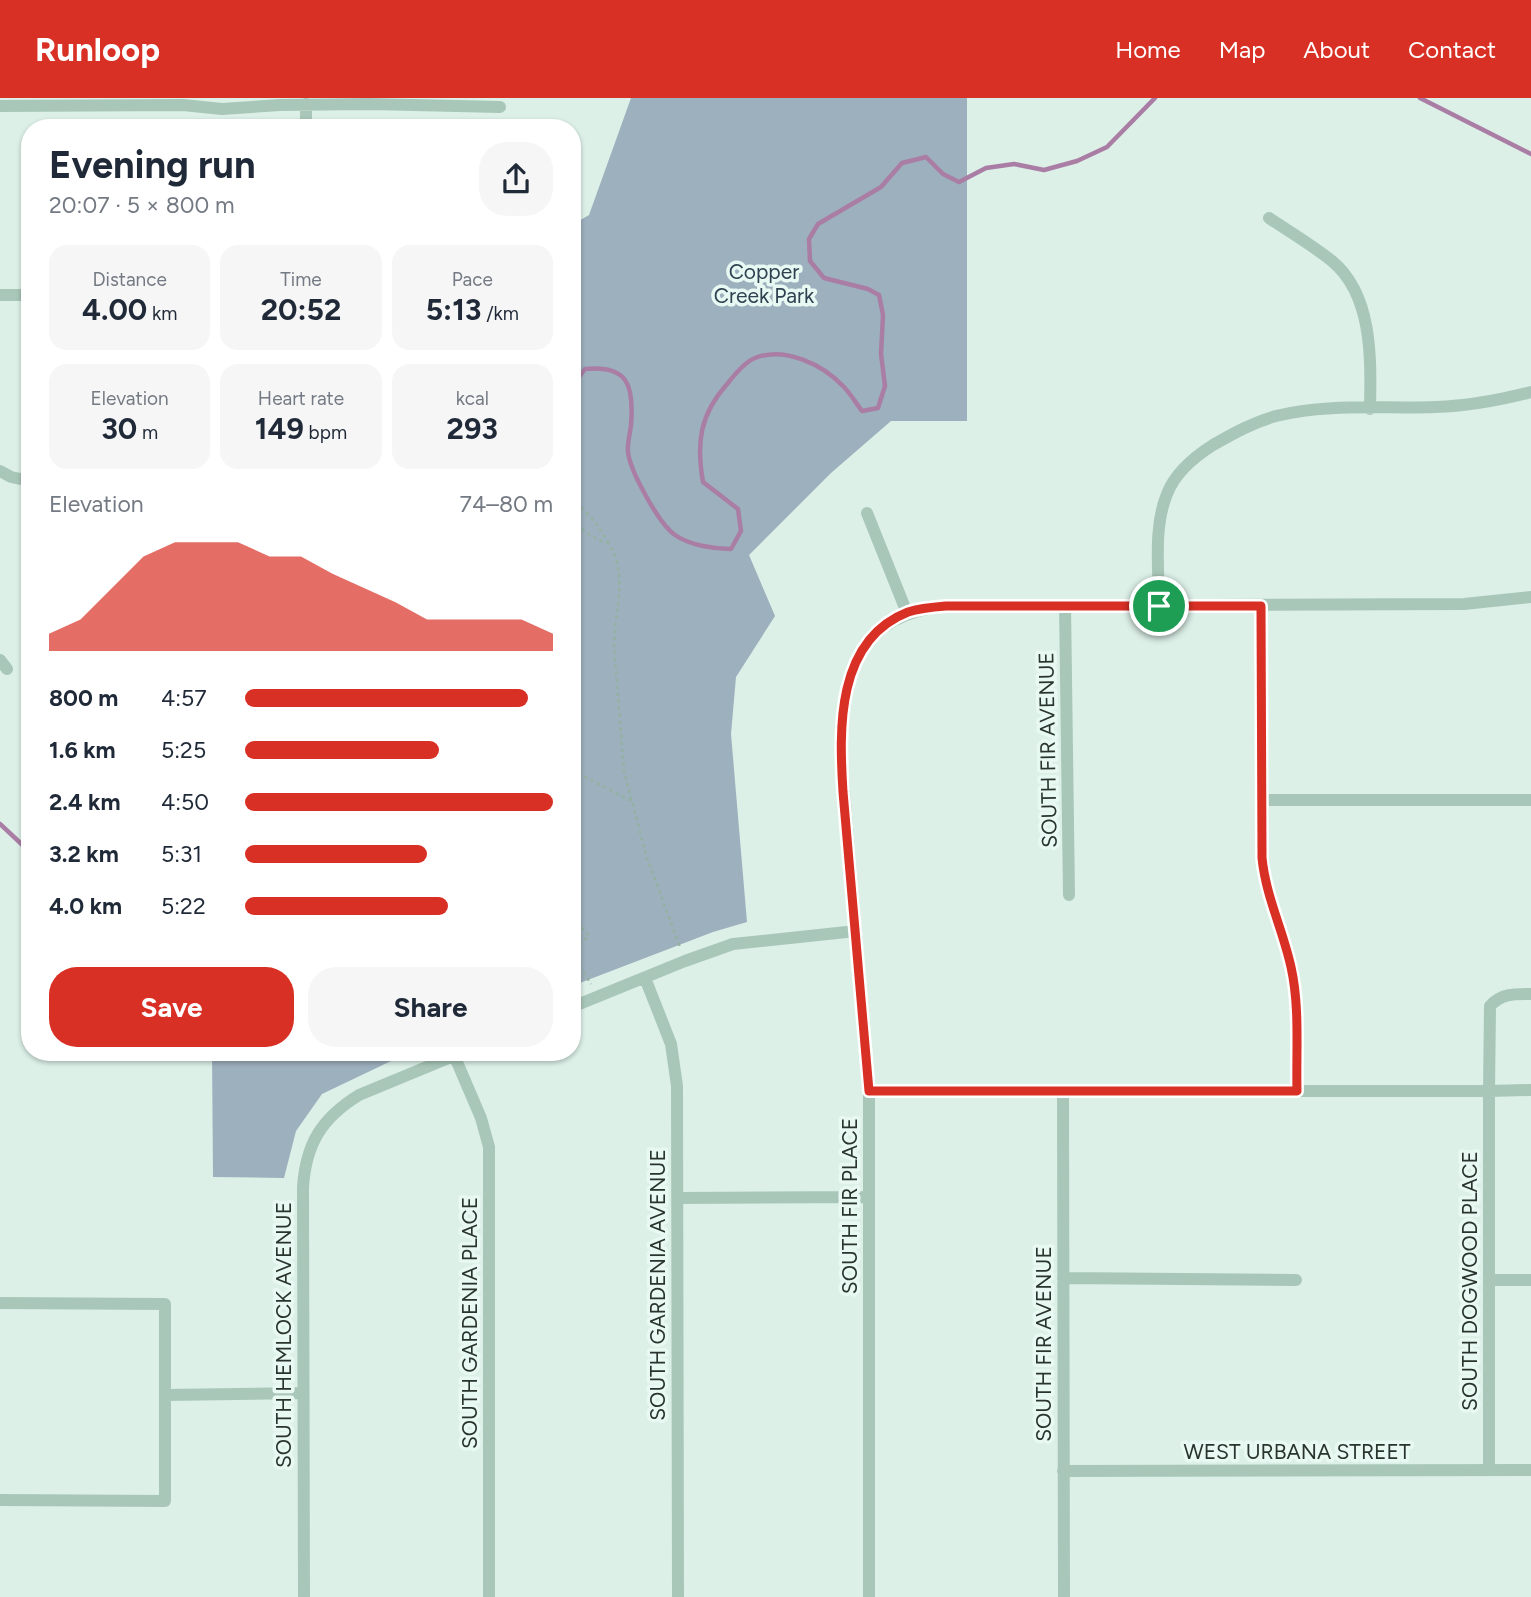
<!DOCTYPE html>
<meta charset="utf-8">
<style>
:root{--surface:#fff;--page:#f6f6f7;--text:#1f2937;--muted:#747a83;--accent:#d93025}
body{margin:0;font-family:Figtree,sans-serif;background:var(--page);color:var(--text);height:100vh;display:flex;flex-direction:column;font-size:26px;white-space:nowrap}
*{box-sizing:border-box;margin:0}
p{font-size:23px;color:var(--muted)}
.icon{flex:none;width:38px;height:38px;fill:none;stroke:currentColor;stroke-width:2;stroke-linecap:round;stroke-linejoin:round}
.map{position:relative;flex:1;overflow:hidden}
.panel{position:absolute;left:21px;top:21px;width:560px;height:942px;display:flex;flex-direction:column;background:var(--surface);border-radius:28px;box-shadow:0 2px 5px #0004}
.panel>*{flex:none}
.pin{position:absolute;display:grid;place-items:center;width:60px;height:60px;color:#fff;margin:-30px;border:4px solid #fff;border-radius:50%;box-shadow:0 2px 7px #0007}
.round{display:grid;place-items:center;flex:none;width:74px;height:74px;border-radius:28px;background:var(--page)}
.summary{display:flex;align-items:center;justify-content:space-between;height:119px;padding:0 28px}
h1{font-size:38px;font-weight:700;line-height:52px}
.figures{display:grid;grid-template-columns:repeat(3,1fr);gap:10px;height:119px;padding:7px 28px}
.figures div{display:grid;align-content:center;border-radius:18px;background:var(--page);text-align:center}
.figures b{font-size:30px;font-weight:700}
.figures small{font-size:19px;font-weight:400}
.figures p{font-size:19px}
.chart{height:196px;padding:14px 28px}
.chart p{display:flex;justify-content:space-between}
.chart svg{width:100%;height:126px;margin-top:7px;fill:var(--accent);opacity:.7}
.action{display:flex;gap:14px;margin-top:auto;padding:14px 28px}
.action a{flex:1;height:80px;border-radius:28px;background:var(--accent);color:#fff;font-size:28px;font-weight:700;line-height:80px;text-align:center}
.action a+a{background:var(--page);color:var(--text)}
ul{padding:0 28px;list-style:none;font-size:23px}
li{display:grid;grid-template-columns:112px 84px 1fr;align-items:center;height:52px}
li i{height:18px;border-radius:9px;background:var(--accent)}
header{display:flex;align-items:center;gap:42px;box-sizing:border-box;height:98px;padding:0 35px;background:var(--accent);color:#fff}
header strong{font-size:33px}
nav{display:flex;gap:38px;margin-inline-start:auto;font-size:24px}
.map>svg:first-child{display:block}
.green{fill:#9db0bd}
.lines{fill:none;stroke-linecap:round;stroke-linejoin:round}
.stream{stroke:#aa7da5;stroke-width:4.5}
.path{stroke:#93b2a3;stroke-width:2.5;stroke-dasharray:3.5 3.5;stroke-linecap:butt}
.minor{stroke:#a9c7b9;stroke-width:12}
.route-casing{stroke:#fff;stroke-width:14}
.route{stroke:#d93025;stroke-width:9}
.labels{text-anchor:middle;stroke-width:7;stroke-linejoin:round;paint-order:stroke}
.park-label{font-size:21px;fill:#2e4251;stroke:#e8f8f2}
.street-label{font-size:21px;fill:#28342d;stroke:#e8f8f2}
</style>
<header>
<strong>Runloop</strong>
<nav><a>Home</a><a>Map</a><a>About</a><a>Contact</a></nav>
</header>
<div class="map">
<svg width="1531" height="1499" viewBox="0 0 1531 1499">
<rect width="100%" height="100%" fill="#dcf0e8"/>
<path class="green" d="M631 0H967V323H891L831 375 749 457 775 518 736 579 731 636 747 824 713 834 572 888V127L589 117Z
M212 954H410L322 996 296 1033 284 1080 213 1079Z"/>
<g class="lines">
<path class="stream" d="M1420 0 1531 56
M572 288 585 271C629 267 634 288 631 327 630 336 627 346 628 354 630 373 659 426 675 437 689 447 714 451 731 451L741 433 738 411 703 384C696 344 700 316 728 285 735 276 745 264 755 260 785 248 823 267 843 288 850 295 856 305 862 313L878 310 885 288 881 256 883 217 879 197 868 191 824 180 810 163 809 141 818 126 881 89 902 65 926 59 943 76 959 84 986 70 1014 66 1044 72 1077 63 1107 49 1155 0
M0 726 30 754"/>
<path class="path" d="M572 399 598 428 609 446
M572 421C582 433 594 441 609 446 629 478 614 513 614 549L624 673 647 760 680 849
M572 672 631 703
M572 827 576 823 589 838 572 853
M572 856 591 886"/>
<path class="minor" d="M0 8 183 7 222 11 280 7 370 6 500 9
M306 30V6
M1269 120C1290 134 1312 147 1332 163 1373 197 1371 261 1370 311
M0 197H30
M0 373 11 379 30 383
M867 415 907 515
M1065 507 1069 797
M1159 508C1159 472 1153 430 1167 396 1175 375 1194 359 1213 347 1234 335 1254 324 1276 318 1326 305 1385 311 1436 309 1468 308 1500 302 1531 294
M1261 508 1263 760C1266 801 1286 835 1293 874 1299 913 1296 954 1297 993
M0 562 7 571
M1261 702H1531
M645 880 671 946 677 988 678 1499
M1531 896C1515 896 1502 895 1490 908L1489 993 1531 992
M572 909 685 863 733 846 856 833
M454 957 481 1020 489 1049V1499
M869 993H1489V1372
M1063 993 1064 1499
M678 1100 869 1099
M1063 1180 1296 1182
M1491 1182H1531
M0 1205 165 1206V1403L0 1402
M165 1297 303 1295
M1063 1373 1531 1372
M304 1499 303 1089C306 1045 322 1020 359 997L463 954
M869 1499V993L841 656C843 577 855 517 946 508L1464 506 1531 499"/>
</g>
<g class="lines">
<defs>
<path id="route" d="M946 508H1261L1262 760C1266 799 1283 832 1291 869 1300 909 1296 953 1297 993H869L843 694C839 631 836 542 908 514 920 510 933 509 946 508Z"/>
</defs>
<use href="#route" class="route-casing"/>
<use href="#route" class="route"/>
</g>
<g class="labels">
<g class="park-label">
<text x="764" y="181">Copper<tspan x="764" dy="24">Creek Park</tspan></text>
</g>
<g class="street-label">
<text transform="translate(1048 652) rotate(-91)" y="7">SOUTH FIR AVENUE</text>
<text transform="translate(850 1108) rotate(-90)" y="7">SOUTH FIR PLACE</text>
<text transform="translate(1470 1183) rotate(-90)" y="7">SOUTH DOGWOOD PLACE</text>
<text transform="translate(658 1187) rotate(-90)" y="7">SOUTH GARDENIA AVENUE</text>
<text transform="translate(470 1225) rotate(-90)" y="7">SOUTH GARDENIA PLACE</text>
<text transform="translate(284 1237) rotate(-90)" y="7">SOUTH HEMLOCK AVENUE</text>
<text transform="translate(1044 1246) rotate(-90)" y="7">SOUTH FIR AVENUE</text>
<text x="1297" y="1361">WEST URBANA STREET</text>
</g>
</g>
</svg>
<div class="pin" style="left:1159px;top:508px;background:#1e9e55"><svg class="icon" aria-label="arrive" viewBox="0 0 24 24"><path d="M6 21V4h12l-3 4 3 4H6"/></svg></div>
<section class="panel">
<div class="summary"><div><h1>Evening run</h1><p>20:07 · 5 × 800 m</p></div><a class="round"><svg class="icon" aria-label="share" viewBox="0 0 24 24"><path d="M12 15V3M7 8l5-5 5 5M5 13v7h14v-7"/></svg></a></div>
<div class="figures">
<div><p>Distance</p><b>4.00<small> km</small></b></div>
<div><p>Time</p><b>20:52</b></div>
<div><p>Pace</p><b>5:13<small> /km</small></b></div>
</div>
<div class="figures">
<div><p>Elevation</p><b>30<small> m</small></b></div>
<div><p>Heart rate</p><b>149<small> bpm</small></b></div>
<div><p>kcal</p><b>293</b></div>
</div>
<div class="chart"><p><span>Elevation</span>74–80 m</p>
<svg viewBox="0 0 160 44" preserveAspectRatio="none"><path d="M0 44V38L10 33L20 22L30 11L40 6L50 6L60 6L70 11L80 11L90 17L100 22L110 27L120 33L130 33L140 33L150 33L160 38V44z"/></svg>
</div>
<ul>
<li><b>800 m</b>4:57<i style="width:92%"></i></li>
<li><b>1.6 km</b>5:25<i style="width:63%"></i></li>
<li><b>2.4 km</b>4:50<i style="width:100%"></i></li>
<li><b>3.2 km</b>5:31<i style="width:59%"></i></li>
<li><b>4.0 km</b>5:22<i style="width:66%"></i></li>
</ul>
<div class="action"><a>Save</a><a>Share</a></div>
</section>
</div>
